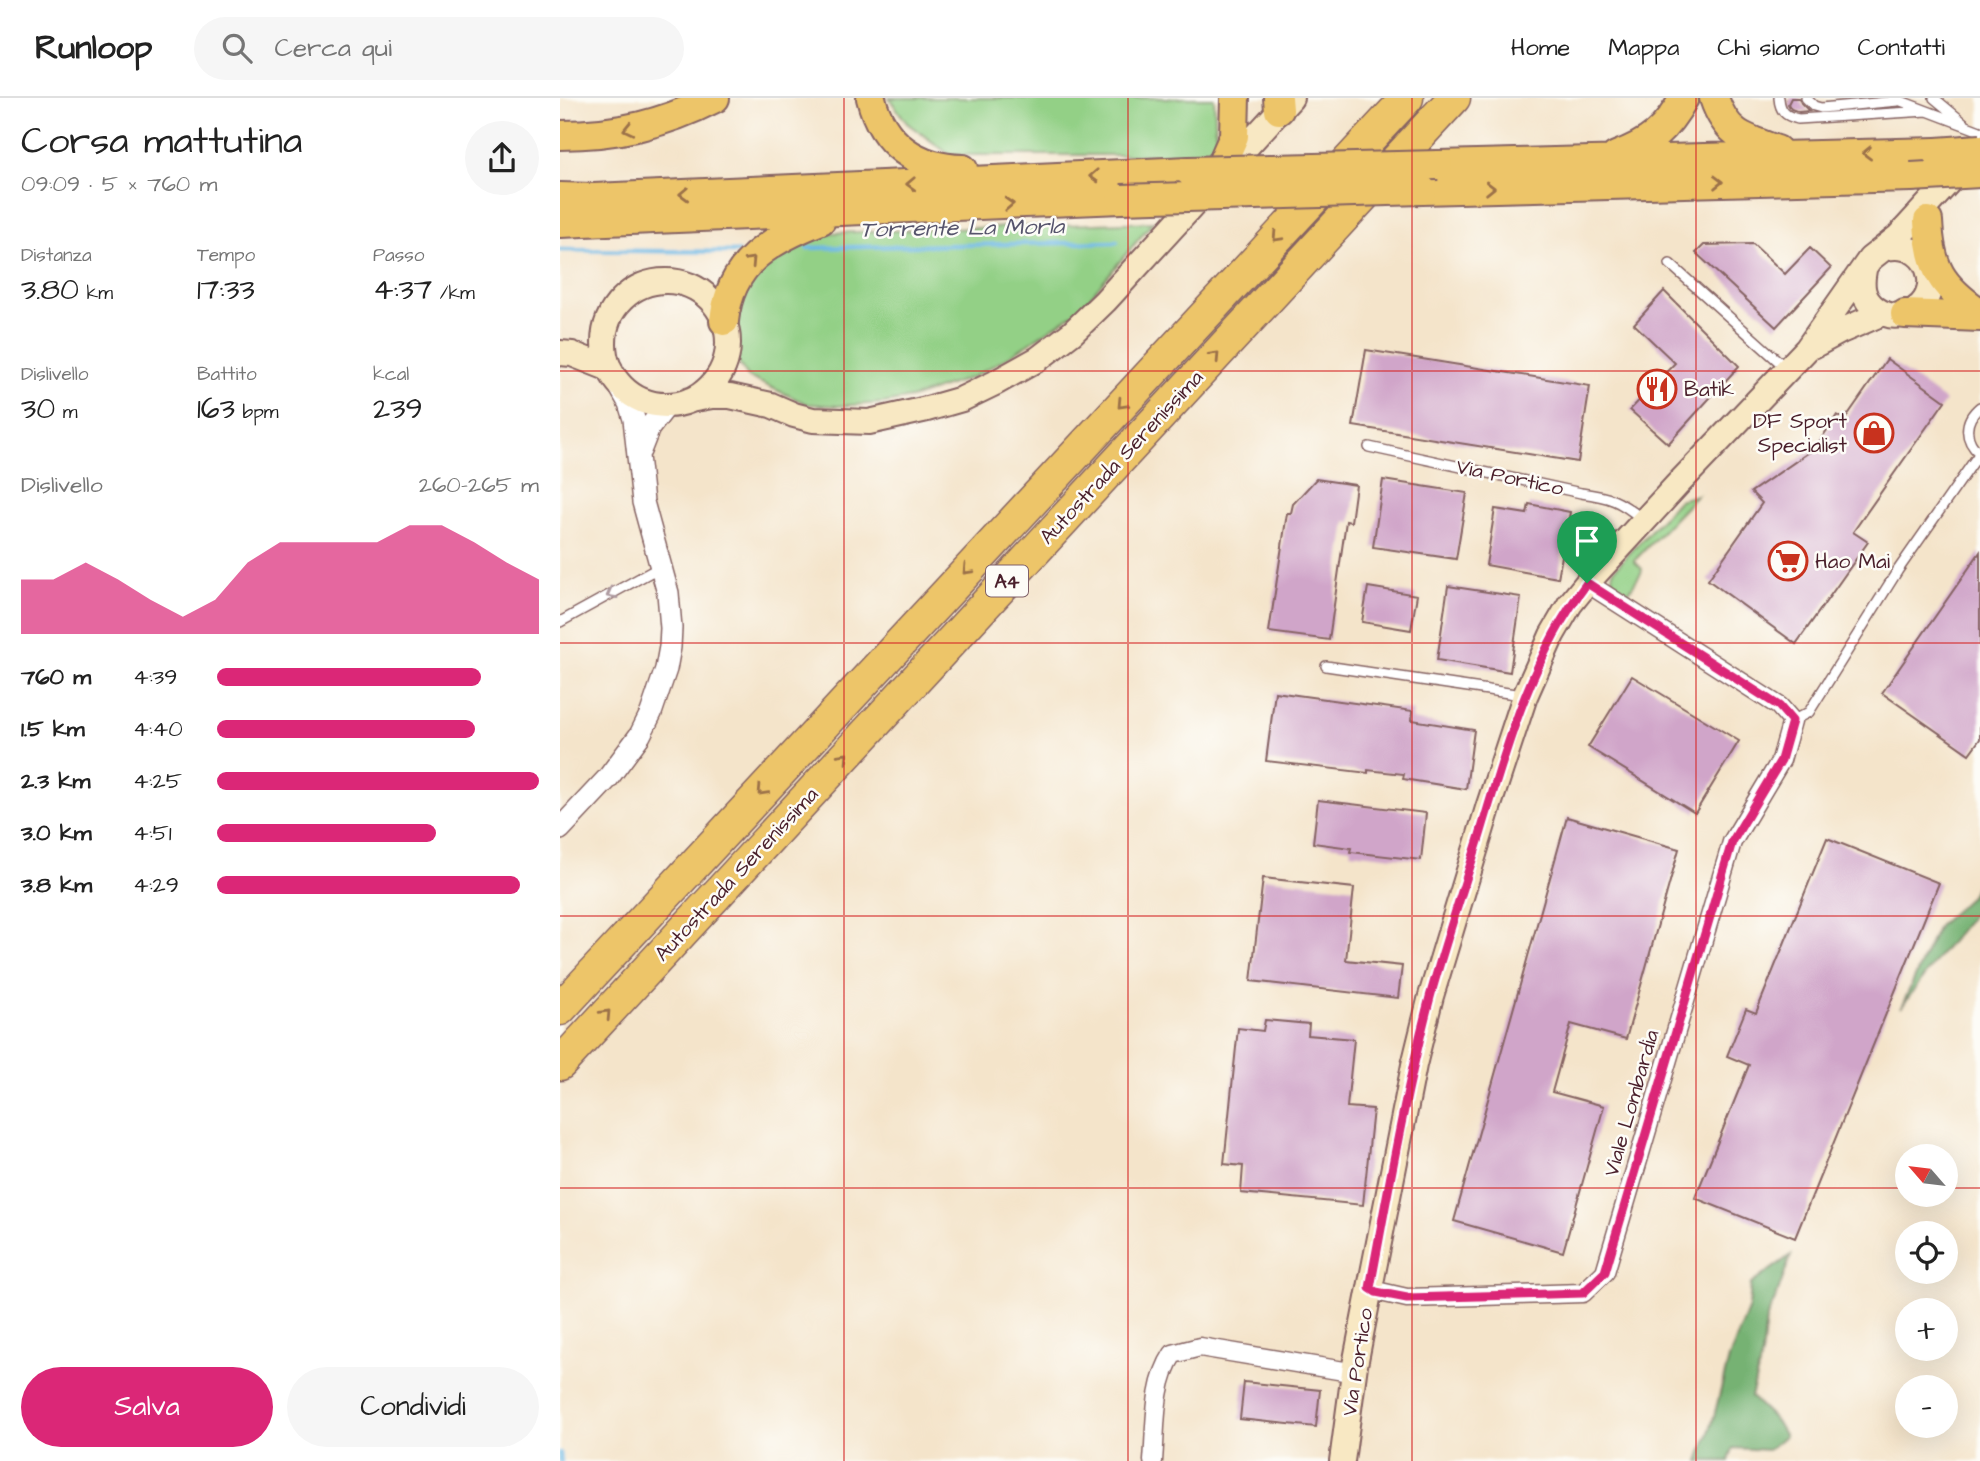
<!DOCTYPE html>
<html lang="it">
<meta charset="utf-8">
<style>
:root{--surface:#fff;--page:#f6f6f6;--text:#222;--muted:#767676;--line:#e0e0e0;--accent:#db2777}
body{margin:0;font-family:"Architects Daughter",sans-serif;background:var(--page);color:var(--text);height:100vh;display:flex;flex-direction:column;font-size:26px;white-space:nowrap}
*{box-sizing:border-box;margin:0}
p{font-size:23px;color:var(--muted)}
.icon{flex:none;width:38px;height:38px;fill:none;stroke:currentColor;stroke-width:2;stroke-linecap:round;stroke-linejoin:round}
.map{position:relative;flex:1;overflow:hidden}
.drawer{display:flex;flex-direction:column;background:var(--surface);width:560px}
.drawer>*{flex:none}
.needle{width:46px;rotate:298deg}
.buttons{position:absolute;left:1335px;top:1046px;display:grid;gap:14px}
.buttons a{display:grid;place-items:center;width:63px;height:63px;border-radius:50%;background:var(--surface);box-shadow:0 7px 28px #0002;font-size:35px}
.pin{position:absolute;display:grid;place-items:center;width:60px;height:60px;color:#fff;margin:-72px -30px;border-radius:50% 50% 50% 0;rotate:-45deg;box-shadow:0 0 7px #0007}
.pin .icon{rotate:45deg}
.round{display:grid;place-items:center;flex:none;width:74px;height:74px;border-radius:37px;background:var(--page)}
.summary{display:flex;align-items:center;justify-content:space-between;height:119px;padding:0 21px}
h1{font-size:38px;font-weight:600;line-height:52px}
.metrics{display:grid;grid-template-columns:repeat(3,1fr);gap:10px;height:119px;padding:7px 21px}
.metrics div{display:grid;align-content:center}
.metrics b{font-size:30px;font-weight:600}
.metrics small{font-size:19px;font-weight:400}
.metrics p{font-size:19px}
.chart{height:196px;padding:14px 21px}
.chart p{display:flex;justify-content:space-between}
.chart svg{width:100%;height:126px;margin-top:7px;fill:var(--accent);opacity:.7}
.primary-button{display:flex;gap:14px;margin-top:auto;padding:14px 21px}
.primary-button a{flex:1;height:80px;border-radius:42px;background:var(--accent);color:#fff;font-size:28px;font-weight:600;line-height:80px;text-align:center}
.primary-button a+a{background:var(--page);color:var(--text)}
ul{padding:0 21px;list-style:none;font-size:23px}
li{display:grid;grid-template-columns:112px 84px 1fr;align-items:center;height:52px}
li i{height:18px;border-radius:9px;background:var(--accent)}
header{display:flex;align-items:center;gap:42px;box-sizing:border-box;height:98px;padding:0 35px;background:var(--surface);border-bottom:2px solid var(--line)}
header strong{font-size:33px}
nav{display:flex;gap:38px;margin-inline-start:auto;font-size:24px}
.search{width:490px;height:63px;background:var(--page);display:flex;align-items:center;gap:18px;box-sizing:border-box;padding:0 24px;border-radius:38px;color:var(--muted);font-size:26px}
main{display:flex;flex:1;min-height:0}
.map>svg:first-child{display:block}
.green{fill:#93d086;stroke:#6e7858;stroke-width:2}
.forest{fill:#76b273;stroke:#60684f;stroke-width:2}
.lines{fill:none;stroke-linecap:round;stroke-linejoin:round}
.stream{stroke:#6bb7e4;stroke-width:4.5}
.building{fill:#d0a5c9}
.service-casing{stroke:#866463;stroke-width:12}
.minor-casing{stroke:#866463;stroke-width:21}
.tertiary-casing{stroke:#866463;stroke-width:24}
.secondary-casing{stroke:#866463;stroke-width:28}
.trunk-casing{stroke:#866463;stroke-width:32}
.motorway-casing{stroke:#866463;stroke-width:35}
.service{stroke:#fff;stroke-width:9}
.minor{stroke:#fff;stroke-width:18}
.tertiary{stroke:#fff;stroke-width:21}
.secondary{stroke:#f8e8c3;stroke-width:24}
.trunk{stroke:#edc569;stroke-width:28}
.motorway{stroke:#edc569;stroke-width:32}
.trunk-bridge-casing{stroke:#866463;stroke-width:32;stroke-linecap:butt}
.trunk-bridge{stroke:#edc569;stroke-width:28}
.oneway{stroke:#9c724a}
.oneway2{stroke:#ae9aa0}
.route-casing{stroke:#fff;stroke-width:14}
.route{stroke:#db2777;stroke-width:9}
.grid{fill:none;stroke:#d62828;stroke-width:2;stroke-opacity:0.55}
.labels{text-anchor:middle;stroke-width:5;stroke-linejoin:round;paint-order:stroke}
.shield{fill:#fdfcf7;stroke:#806168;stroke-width:2}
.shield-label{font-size:19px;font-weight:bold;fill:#4a1f2b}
.poi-label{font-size:21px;fill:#4a1f2b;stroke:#fdfcf7;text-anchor:start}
.street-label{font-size:21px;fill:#4a1f2b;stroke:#fdfcf7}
.water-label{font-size:23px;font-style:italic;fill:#56546c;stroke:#fdfcf7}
</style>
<header>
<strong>Runloop</strong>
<div class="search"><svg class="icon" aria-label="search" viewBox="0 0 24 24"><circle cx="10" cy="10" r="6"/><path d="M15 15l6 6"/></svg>Cerca qui</div>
<nav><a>Home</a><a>Mappa</a><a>Chi siamo</a><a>Contatti</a></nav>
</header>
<main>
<section class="drawer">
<div class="summary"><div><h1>Corsa mattutina</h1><p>09:09 · 5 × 760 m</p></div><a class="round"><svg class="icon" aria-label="share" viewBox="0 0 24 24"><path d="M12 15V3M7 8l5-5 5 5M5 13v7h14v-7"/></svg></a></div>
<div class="metrics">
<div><p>Distanza</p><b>3.80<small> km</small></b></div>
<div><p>Tempo</p><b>17:33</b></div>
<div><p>Passo</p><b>4:37<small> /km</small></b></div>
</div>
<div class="metrics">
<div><p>Dislivello</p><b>30<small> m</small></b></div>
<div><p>Battito</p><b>163<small> bpm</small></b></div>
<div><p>kcal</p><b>239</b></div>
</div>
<div class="chart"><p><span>Dislivello</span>260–265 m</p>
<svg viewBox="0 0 160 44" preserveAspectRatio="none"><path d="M0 44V25L10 25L20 19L30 25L40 32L50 38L60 32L70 19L80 12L90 12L100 12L110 12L120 6L130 6L140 12L150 19L160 25V44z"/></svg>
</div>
<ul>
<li><b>760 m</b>4:39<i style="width:82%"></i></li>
<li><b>1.5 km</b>4:40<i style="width:80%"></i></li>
<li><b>2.3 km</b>4:25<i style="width:100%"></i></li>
<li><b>3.0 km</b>4:51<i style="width:68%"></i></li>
<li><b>3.8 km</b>4:29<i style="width:94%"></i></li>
</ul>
<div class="primary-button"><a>Salva</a><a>Condividi</a></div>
</section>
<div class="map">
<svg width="1420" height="1363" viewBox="0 0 1420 1363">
<rect width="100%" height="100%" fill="#fdfcf7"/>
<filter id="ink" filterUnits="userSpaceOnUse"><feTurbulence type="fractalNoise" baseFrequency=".0143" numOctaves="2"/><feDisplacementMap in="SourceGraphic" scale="14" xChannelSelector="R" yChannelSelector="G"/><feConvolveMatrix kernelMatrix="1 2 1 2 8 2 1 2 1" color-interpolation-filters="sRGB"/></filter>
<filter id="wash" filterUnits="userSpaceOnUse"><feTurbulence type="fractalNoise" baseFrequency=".00686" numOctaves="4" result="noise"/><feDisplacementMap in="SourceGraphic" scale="28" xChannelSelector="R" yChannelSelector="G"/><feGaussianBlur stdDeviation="1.57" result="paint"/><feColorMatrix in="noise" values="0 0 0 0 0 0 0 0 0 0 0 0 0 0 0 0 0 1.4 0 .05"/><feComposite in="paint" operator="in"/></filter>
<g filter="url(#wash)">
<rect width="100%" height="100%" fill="#f4e4ca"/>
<path class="green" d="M329 0H654L656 38 652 57H390L347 25Z
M593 124 520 211 453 256 413 279 351 300 324 305 278 308 247 306 188 279 177 263V234L173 211 185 180 241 139 267 135Z
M1137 397 1074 463 1082 471 1081 475 1066 498C1054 492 1050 486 1053 473L1119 402Z"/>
<path class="forest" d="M1420 777V808L1379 858 1341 910 1378 828 1411 798Z
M1231 1157 1217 1197 1206 1221 1202 1257 1191 1299 1216 1323 1225 1338 1208 1352 1173 1350 1169 1363H1139L1152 1326 1169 1260 1189 1209 1191 1186Z"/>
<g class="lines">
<path class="stream" d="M247 150 557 144
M0 152 178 154
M0 1355 1 1363"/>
</g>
<g id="blocks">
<path class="building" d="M1231 0H1239L1241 5 1249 13 1239 14 1231 11 1228 6Z
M1193 146 1225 176 1250 150 1271 170 1216 229 1136 155 1144 147Z
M1104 193 1179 268 1108 346 1070 312 1115 265 1074 226Z
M806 252 1030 288 1018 364 793 328Z
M1327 261 1385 303 1293 434 1308 444 1236 546 1148 482 1202 405 1191 394 1255 350 1277 317 1285 321Z
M756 381 796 387 791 424 786 423 769 542 709 534 727 415H731L733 406Z
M823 382 907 395 896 461 813 449Z
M969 406 1010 414 998 480 926 467 935 411 967 416Z
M1420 454V641L1409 656 1322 595Z
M888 488 961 499 950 574 877 562Z
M808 489 857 497 851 532 802 524Z
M1072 578 1179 643 1135 715 1028 649Z
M715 594 853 613 852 622 914 632 906 691 843 681 844 676 808 672V675L706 663Z
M758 702 866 715 861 762 790 754 791 750 753 745Z
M1007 719 1119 751 1066 941 1011 926 992 994 1044 1008 1003 1154 894 1123Z
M1267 740 1379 785 1235 1140 1135 1100 1189 967 1167 958 1186 911 1196 915Z
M703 780 794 790 786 862 842 868 838 900 691 883Z
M705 922 749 926 748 937 794 941 787 1009 813 1011 803 1107 681 1095 683 1068 664 1066 678 930 703 933Z
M684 1284 760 1292 756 1329 680 1321Z"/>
</g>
</g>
<g filter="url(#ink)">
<use href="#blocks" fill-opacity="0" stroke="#866463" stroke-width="2"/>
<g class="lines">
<defs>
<path id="service" d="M1219 0C1220 13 1225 18 1238 21L1367 13
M1246 0 1254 8 1261 10 1338 3
M1333 0 1420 33
M1374 0 1404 25
M1110 166 1226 270
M1420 309C1403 323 1404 342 1420 356
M809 349 1021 395C1050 399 1059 402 1082 421
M0 524 100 469
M766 568 962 597
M1232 623 1249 614 1338 472 1419 356"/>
<path id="minor" d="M810 1190 816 1193 847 1200 1023 1195 1045 1174 1172 744 1221 662 1232 623 1219 608 1027 485
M593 1363C596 1328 593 1286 613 1256L640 1249 790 1274 795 1267"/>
<path id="tertiary" d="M80 353 89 330 107 307
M0 731 48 680 80 637 91 615 106 571 110 549 111 530 108 495 83 404 74 321 69 305 56 282"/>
<path id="secondary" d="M1304 172C1301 187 1302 201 1316 211 1323 216 1332 219 1341 217 1387 209 1376 140 1326 150
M44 245a62 62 0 1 1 124 0a62 62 0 1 1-124 0Z
M1253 248 1281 233 1323 215
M0 255 12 256 50 271
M130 302 152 298H170L211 307 234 317 253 322 309 324 367 311 402 301 435 285 478 261 512 235 545 203 731 0
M782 1363 795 1267 810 1190 854 967 871 898 928 710 965 598 992 537 1010 506 1027 485 1117 387 1247 251 1310 161 1338 139 1405 66"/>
<path id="trunk" d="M311 0C322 46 357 70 403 71
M718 0 719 12
M1154 0C1166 36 1183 40 1217 52
M0 37C57 37 104 26 155 0
M1056 58C1091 45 1106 32 1124 0
M878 67 1376 54
M655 81 674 38 675 0
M862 92 1351 79
M0 99 34 100 629 73
M1368 123C1370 170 1381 188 1420 215
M0 125 561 101
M1345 216 1420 219
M164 223C170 164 210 142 261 122"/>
<path id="motorway" d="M0 911 847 0
M0 966 894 0"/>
</defs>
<use href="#service" class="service-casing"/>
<use href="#minor" class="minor-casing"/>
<use href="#tertiary" class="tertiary-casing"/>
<use href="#secondary" class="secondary-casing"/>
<use href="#trunk" class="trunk-casing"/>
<use href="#motorway" class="motorway-casing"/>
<use href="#service" class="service"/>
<use href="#minor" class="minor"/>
<use href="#tertiary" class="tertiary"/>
<use href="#secondary" class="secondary"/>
<use href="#trunk" class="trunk"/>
<use href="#motorway" class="motorway"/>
<defs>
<path id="trunk-bridge" d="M1376 54 1420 51
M629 73 878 67
M1351 79 1420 75
M561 101 862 92"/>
</defs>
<use href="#trunk-bridge" class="trunk-bridge-casing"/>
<use href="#trunk-bridge" class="trunk-bridge"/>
</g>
<defs><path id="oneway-chevron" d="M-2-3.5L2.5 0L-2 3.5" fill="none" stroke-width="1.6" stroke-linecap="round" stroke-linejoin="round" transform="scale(1.75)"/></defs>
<g class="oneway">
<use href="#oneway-chevron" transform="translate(68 31) rotate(167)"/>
<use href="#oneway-chevron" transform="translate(1307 55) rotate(179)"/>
<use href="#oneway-chevron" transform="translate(534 78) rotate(177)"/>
<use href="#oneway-chevron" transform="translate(1158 84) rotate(-1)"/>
<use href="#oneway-chevron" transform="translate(351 86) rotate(178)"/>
<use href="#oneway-chevron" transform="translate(930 90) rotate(-1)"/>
<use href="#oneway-chevron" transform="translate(124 96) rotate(178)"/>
<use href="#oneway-chevron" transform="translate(449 106) rotate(-3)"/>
<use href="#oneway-chevron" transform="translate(717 139) rotate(133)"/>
<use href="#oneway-chevron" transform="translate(191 163) rotate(-47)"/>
<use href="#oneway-chevron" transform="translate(655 258) rotate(-47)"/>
<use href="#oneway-chevron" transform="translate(562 306) rotate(133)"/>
<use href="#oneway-chevron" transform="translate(407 472) rotate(133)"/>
<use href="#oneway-chevron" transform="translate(284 659) rotate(-47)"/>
<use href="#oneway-chevron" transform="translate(202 693) rotate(133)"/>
<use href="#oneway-chevron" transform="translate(46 916) rotate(-47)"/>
</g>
<use class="oneway2" href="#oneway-chevron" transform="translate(51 496) rotate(151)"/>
</g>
<g class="lines" filter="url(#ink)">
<defs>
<path id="route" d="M1027 485 1219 608 1232 623 1221 662 1172 744 1045 1174 1023 1195 847 1200 816 1194 810 1190C828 1093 845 995 870 899 885 845 903 791 920 737 946 650 971 559 1027 485Z"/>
</defs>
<use href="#route" class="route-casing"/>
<use href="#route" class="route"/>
</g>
<path class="grid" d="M284 0V1363M568 0V1363M852 0V1363M1136 0V1363M0 273H1420M0 545H1420M0 818H1420M0 1090H1348M1386 1090H1420"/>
<defs>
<symbol id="restaurant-ring" viewBox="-11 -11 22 22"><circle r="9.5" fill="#fdfcf7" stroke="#c8321e" stroke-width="1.5"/><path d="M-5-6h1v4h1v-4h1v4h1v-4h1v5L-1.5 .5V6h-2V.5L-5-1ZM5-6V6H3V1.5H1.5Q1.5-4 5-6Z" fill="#c8321e"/></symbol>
<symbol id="shop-ring" viewBox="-11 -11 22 22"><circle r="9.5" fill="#fdfcf7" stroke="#c8321e" stroke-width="1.5"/><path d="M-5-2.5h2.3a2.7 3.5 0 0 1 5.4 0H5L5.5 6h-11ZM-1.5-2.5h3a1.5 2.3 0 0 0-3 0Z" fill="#c8321e"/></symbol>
<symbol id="supermarket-ring" viewBox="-11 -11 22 22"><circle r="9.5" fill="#fdfcf7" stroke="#c8321e" stroke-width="1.5"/><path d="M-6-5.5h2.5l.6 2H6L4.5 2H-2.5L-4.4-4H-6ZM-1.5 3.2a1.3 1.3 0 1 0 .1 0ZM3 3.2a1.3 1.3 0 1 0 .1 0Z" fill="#c8321e"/></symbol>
</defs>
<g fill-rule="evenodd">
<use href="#restaurant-ring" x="1075" y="269" width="44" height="44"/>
<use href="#shop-ring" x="1292" y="313" width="44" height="44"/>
<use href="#supermarket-ring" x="1206" y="441" width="44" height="44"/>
</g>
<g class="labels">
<rect class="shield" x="426" y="467.5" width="42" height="31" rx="5"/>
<g class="shield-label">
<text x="447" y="490">A4</text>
</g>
<g class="poi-label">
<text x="1124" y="298">Batik</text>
<text x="1287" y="330" text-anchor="end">DF Sport<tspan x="1287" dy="24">Specialist</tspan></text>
<text x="1255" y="470">Hao Mai</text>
</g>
<g class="street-label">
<text transform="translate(561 359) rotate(-47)" y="7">Autostrada Serenissima</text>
<text transform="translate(950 379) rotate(12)" y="7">Via Portico</text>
<text transform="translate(176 776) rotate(-47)" y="7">Autostrada Serenissima</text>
<text transform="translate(1071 1005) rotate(-74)" y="7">Viale Lombardia</text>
<text transform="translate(797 1264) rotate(-81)" y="7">Via Portico</text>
</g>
<g class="water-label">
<text transform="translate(402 129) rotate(-1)" y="8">Torrente La Morla</text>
</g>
</g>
</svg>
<div class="buttons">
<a><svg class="needle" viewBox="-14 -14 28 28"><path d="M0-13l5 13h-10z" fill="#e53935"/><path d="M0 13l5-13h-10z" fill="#767676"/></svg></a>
<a><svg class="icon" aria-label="locate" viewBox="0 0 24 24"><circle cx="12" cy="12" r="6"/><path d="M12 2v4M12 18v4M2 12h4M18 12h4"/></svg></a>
<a>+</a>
<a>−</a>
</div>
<div class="pin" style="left:1027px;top:485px;background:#1e9e55"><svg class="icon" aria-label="arrive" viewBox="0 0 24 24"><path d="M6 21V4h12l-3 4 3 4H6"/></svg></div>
</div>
</main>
